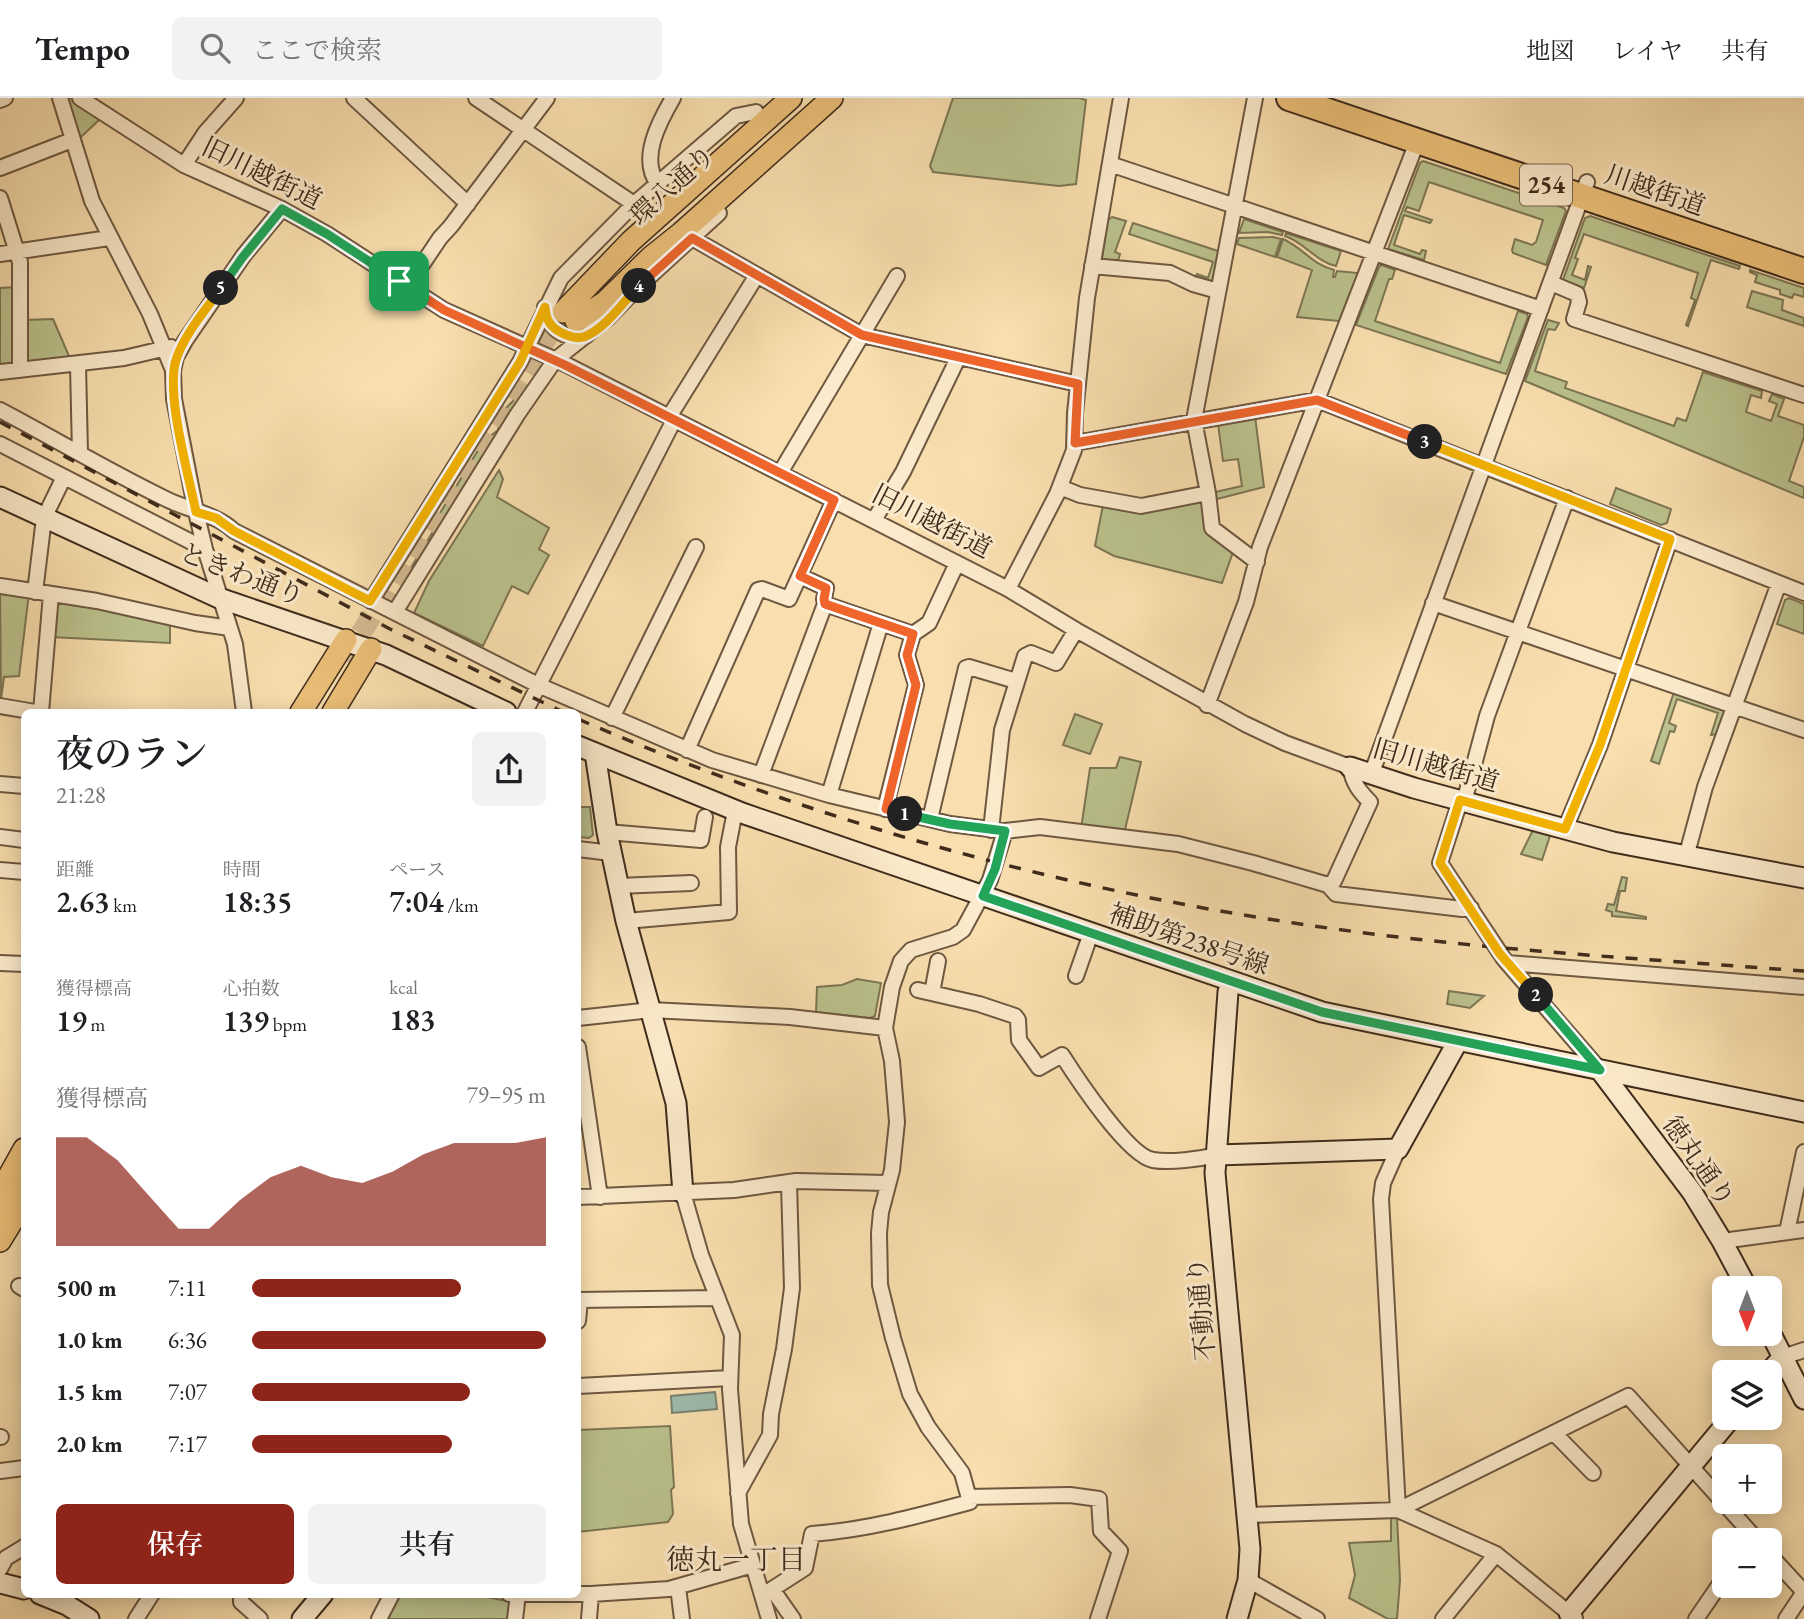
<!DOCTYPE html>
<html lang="ja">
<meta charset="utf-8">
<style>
:root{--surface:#fff;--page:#f2f2f2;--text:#202124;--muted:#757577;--line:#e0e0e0;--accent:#8f2418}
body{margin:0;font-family:"EB Garamond","Noto Serif JP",serif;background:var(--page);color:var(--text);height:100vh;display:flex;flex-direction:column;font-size:26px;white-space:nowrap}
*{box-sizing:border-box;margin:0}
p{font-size:23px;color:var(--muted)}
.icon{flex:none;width:38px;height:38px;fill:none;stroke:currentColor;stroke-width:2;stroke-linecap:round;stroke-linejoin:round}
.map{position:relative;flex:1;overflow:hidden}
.side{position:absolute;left:21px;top:611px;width:560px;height:889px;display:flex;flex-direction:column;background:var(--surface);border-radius:10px;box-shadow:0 4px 18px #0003}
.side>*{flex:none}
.needle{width:46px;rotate:180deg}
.fabs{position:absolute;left:1712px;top:1178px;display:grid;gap:14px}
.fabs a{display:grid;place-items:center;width:70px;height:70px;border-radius:10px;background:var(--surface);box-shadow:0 4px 18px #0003;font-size:35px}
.pin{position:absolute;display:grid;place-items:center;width:60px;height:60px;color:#fff;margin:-30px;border-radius:14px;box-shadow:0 4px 10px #0006}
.km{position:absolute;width:35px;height:35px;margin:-18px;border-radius:50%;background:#222;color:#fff;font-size:19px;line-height:35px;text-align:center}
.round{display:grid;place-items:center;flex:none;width:74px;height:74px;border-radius:10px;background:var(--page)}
.headline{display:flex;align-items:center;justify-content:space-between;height:119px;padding:0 35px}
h1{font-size:38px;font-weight:600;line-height:52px}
.metrics{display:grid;grid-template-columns:repeat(3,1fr);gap:10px;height:119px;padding:7px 35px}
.metrics div{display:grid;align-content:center}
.metrics b{font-size:30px;font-weight:600}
.metrics small{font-size:19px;font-weight:400}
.metrics p{font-size:19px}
.chart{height:196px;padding:14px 35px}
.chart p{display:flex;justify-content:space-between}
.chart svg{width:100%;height:126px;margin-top:7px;fill:var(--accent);opacity:.7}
.action{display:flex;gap:14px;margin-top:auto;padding:14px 35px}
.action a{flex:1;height:80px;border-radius:10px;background:var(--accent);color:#fff;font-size:28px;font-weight:600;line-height:80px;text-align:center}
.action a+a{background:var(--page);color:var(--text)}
ul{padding:0 35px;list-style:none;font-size:23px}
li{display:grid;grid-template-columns:112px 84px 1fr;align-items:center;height:52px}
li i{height:18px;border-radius:9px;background:var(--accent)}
header{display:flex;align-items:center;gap:42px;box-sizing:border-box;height:98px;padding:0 35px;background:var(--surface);border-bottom:2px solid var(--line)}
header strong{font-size:33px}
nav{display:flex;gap:38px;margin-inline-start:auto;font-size:24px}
.search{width:490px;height:63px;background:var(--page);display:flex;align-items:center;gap:18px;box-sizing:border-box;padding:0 24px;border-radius:10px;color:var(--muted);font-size:26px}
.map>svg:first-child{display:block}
.green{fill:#bbc28d;stroke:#7d7654;stroke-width:2}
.water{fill:#9ebcae;stroke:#788274;stroke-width:2}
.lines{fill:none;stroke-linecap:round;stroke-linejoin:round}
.primary-tunnel{stroke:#d4bb92;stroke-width:21;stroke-dasharray:21 10;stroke-linecap:butt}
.street-casing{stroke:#6e5841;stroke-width:18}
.secondary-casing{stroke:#3f2b1c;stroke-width:23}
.primary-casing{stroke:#3f2b1c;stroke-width:24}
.highway-casing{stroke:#3f2b1c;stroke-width:28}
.street{stroke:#fbeacb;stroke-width:14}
.secondary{stroke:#fbeacb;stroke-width:19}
.primary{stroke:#ecc078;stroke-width:21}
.highway{stroke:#ecc078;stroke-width:24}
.rail{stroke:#3f2b1c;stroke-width:3.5;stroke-dasharray:12 12;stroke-linecap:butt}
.split-1-casing{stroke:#fff;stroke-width:14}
.split-2-casing{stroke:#fff;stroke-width:14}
.split-3-casing{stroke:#fff;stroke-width:14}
.split-4-casing{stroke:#fff;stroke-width:14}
.split-5-casing{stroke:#fff;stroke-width:14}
.split-6-casing{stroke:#fff;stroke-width:14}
.split-1{stroke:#f0652b;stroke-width:9}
.split-2{stroke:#22a559;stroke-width:9}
.split-3{stroke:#f5b400;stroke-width:9}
.split-4{stroke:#f0652b;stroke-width:9}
.split-5{stroke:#f5b400;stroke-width:9}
.split-6{stroke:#22a559;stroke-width:9}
.labels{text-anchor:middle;stroke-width:6;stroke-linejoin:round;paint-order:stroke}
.shield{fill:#fbeacb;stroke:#776450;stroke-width:2}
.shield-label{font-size:24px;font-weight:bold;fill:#3f2b1c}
.street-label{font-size:26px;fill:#3f2b1c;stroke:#fbeacb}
.neighbourhood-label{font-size:28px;fill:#3f2b1c;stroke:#fbeacb}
</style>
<header>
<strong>Tempo</strong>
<div class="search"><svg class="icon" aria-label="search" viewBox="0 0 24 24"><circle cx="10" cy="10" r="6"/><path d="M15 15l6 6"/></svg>ここで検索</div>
<nav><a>地図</a><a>レイヤ</a><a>共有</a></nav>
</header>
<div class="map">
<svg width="1804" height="1521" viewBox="0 0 1804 1521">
<rect width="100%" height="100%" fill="#f9dfaf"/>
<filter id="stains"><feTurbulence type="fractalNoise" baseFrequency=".00286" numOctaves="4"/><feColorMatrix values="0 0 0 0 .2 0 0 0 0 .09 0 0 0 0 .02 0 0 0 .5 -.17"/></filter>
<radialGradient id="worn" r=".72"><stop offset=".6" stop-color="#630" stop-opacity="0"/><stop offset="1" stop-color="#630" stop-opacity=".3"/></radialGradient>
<path class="green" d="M67 0H73L101 20 79 41Z
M953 0H1079L1086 2 1076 86 1059 88 933 74 930 68Z
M1423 63 1564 110 1566 113 1546 167 1513 155 1512 152 1515 141 1532 147 1536 144 1543 122 1429 84 1419 113 1407 109 1405 113 1432 122 1430 125 1404 117 1394 147 1420 156 1422 152 1426 153 1424 162 1388 151 1420 65Z
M1590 118 1740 168 1739 171 1711 162 1688 228 1686 227 1695 202 1691 200 1698 175 1584 136 1575 160 1578 161 1572 177 1585 182 1588 168 1591 169 1584 190 1563 182 1585 120Z
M1112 119 1126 123 1115 154 1120 156 1117 166 1107 165 1102 160 1108 122Z
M1244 121 1283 134 1282 137 1268 134 1239 135Z
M1133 125 1221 154 1215 183 1208 187 1195 180 1197 176 1208 180 1213 164 1129 136Z
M1286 135 1341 153 1336 168C1315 163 1304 144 1285 138Z
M1273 139 1281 141 1275 159 1237 146 1239 140Z
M1283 141C1303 150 1313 167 1334 172L1333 179H1335L1337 173 1358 175 1339 223 1297 219 1312 172 1277 159Z
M1382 167 1395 172 1392 181H1389L1375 223 1500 265 1518 213 1527 216 1528 219 1506 276 1356 227 1379 169Z
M1750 172 1804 190V199L1794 196 1792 200 1780 196V192L1755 184 1757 177 1750 174Z
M15 189 17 264 0 269V190Z
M1752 193 1783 202 1782 212 1804 220V228L1747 209Z
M53 221 72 265 31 267 25 263 24 222Z
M1548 222 1559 225 1555 232 1548 231 1535 273 1567 284 1565 290 1674 328 1677 320 1686 323 1703 274 1762 293 1761 300 1751 297 1746 314 1771 323 1777 306 1769 303 1772 296 1784 301 1778 318 1804 327V339L1789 383 1804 389V400L1525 283Z
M536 276 538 277 413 476 409 473 440 422 437 420 483 344 498 332 502 314 517 299 520 301Z
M1255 318 1264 389 1213 402 1211 395 1242 388 1238 361 1223 363 1218 326Z
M499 372 503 381 497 399 549 430 539 451 549 457 528 496 512 488 483 548 414 515 429 483Z
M1616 390 1671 411 1667 425 1661 427 1610 406Z
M1199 402 1204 405 1233 454 1222 485 1114 458 1095 448 1103 407Z
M0 490 29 495 19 578 4 579 1 601Z
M54 500 170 524V545L51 539Z
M1789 500 1804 506V536L1777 526 1785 502Z
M1674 594 1723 612 1726 618 1717 636 1711 637 1718 615 1677 601 1669 625 1676 628 1674 634 1670 633 1659 666 1651 663Z
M1075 616 1102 626 1090 656 1063 647Z
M1120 659 1141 664 1124 736 1081 731 1090 670H1116Z
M578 709H590L593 737 589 740 578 739Z
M1534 730 1551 735 1542 762 1521 756Z
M1622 779 1627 780 1625 793H1620L1616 813 1646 819V821L1612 818V814L1606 812 1608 806 1614 807Z
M857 881 881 885 875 918 870 920 816 914 817 889 842 887Z
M1449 893 1484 898 1470 910 1447 906Z
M670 1328 674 1389 671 1392 673 1416 668 1424 578 1434V1332Z
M1391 1418H1397L1400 1482 1397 1521H1388L1349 1500 1355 1477 1349 1445 1391 1443Z
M398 1496H473L511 1504 510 1521H385Z"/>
<path class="water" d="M715 1294 717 1311 672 1315 671 1298Z"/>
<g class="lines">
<path class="primary-tunnel" d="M344 562 563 214"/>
<defs>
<path id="street" d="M60 0 92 103 150 216 173 272
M80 0 184 67 282 111 327 136 444 212 565 266 1008 491 1076 532 1245 626 1285 645 1350 669C1353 685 1359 693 1370 704L1334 783 1328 787
M354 0 468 106
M476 0 634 106
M1255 0 1194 322 1208 395 1212 430 1257 464
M0 2 5 0
M1110 66 1541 211
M184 67 205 35 236 0
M0 70 72 42
M658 86C639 61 659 24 673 0
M0 100 20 164V272
M692 140 862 237 1078 286
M0 156 109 140
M1092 168 1170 175 1193 186 1218 193
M1551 185 1577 196 1579 204 1574 221 1804 297
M407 189 440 140 451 128 547 0
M545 209C547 230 565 243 586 238
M78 267 80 355
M0 274 124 260 171 249
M0 312C55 341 110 374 166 401 188 412 216 416 234 433L538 587 712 662 829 697 950 726 1005 733 1040 729 1178 746 1253 765 1328 787 1336 796 1462 811 1471 810
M669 319 757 177
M1075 345 1317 302 1804 495
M0 346 205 451
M780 375 897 178
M1060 389 1080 397 1141 408 1208 395
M874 422 903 374 958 260
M800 478 826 490 824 501 825 506
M0 488 97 503 195 525 230 530
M1008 491 1057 396 1074 352 1075 315 1087 200 1121 0
M35 494 44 420 64 379
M371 503 520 264 561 180 634 106 736 18 756 14
M1433 505 1804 632
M395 514 517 317 555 262 608 220 638 189 719 115
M1207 607 1246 504 1260 449 1417 44
M0 608 35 614
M41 614 51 496
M244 614 235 546 205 451 196 414 174 301 173 273 176 259 185 243 244 157 282 111
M525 614 674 322
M612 620 696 449
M687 652 758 492 762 491 789 501 834 402
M761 677 825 506 913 536
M1371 677 1587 84
M0 686 24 688
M829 697 881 525
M1460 703 1440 765 1504 861 1600 972
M1464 704 1487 618 1567 400
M885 711 916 587 907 557 913 536 929 525 957 465
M930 721 966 570 969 569 1016 583
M1565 731 1600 647 1670 441
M991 732 1002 632 1025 558 1031 555 1056 565 1076 532
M607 734 701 742 705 719
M0 739 24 742
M578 751 611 755
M1686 759 1705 689 1779 485
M0 772 24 774
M618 788 691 785
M626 823 729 814 728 749 735 713
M0 865 24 866
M1508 865 1804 889
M1076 878 1091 835
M918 892 979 906 1015 918 1018 922 1019 942 1039 970 1062 957C1076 979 1128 1058 1153 1062 1170 1065 1200 1061 1217 1057
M932 895 938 863
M578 920 651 912 790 919 885 930
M578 949 600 1099
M1398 1051 1383 1085 1381 1101 1398 1412 1628 1298 1757 1442
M683 1095 701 1157 732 1237 730 1291 741 1426 769 1521
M578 1099 734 1092 796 1083 888 1085
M1787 1134 1804 1054
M1722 1143 1804 1132
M19 1188 24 1191
M578 1202 718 1200
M578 1223 580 1202
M1783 1259 1804 1252
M578 1288 730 1280
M1554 1335 1593 1375
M0 1339H1
M0 1373 24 1370
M738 1395 770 1337 771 1316 784 1251 792 1190 789 1085
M969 1399 1070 1397 1099 1401 1101 1433 1120 1453 1098 1521
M1247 1417 1398 1412 1496 1456 1575 1520
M1769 1456 1804 1494
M0 1471 6 1460 24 1449
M1248 1482 1317 1521
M678 1489 682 1521
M772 1491 793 1521
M241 1496V1504L260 1521
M509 1496H591L669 1491 753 1467
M763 1497 805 1470 812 1436C866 1432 918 1418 970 1404L962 1375 928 1329 910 1296 893 1240 880 1187 879 1135 881 1114 892 1072 897 1024 892 963 885 930 892 889 901 863 911 852 953 839 963 832 990 782 1005 733
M136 1521 152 1496
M379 1521 392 1496
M515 1521 518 1496
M589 1521 591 1496
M1443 1521 1496 1456
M1696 1521 1724 1480
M1786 1521 1804 1494"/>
<path id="secondary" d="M0 399 219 500 386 557 506 614
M578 648 742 715 1322 914 1804 1014
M595 655 607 734 626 823 676 1005 683 1095
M1350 669 1414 690 1613 744 1804 780
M1228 894 1215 1075 1250 1451 1248 1482 1237 1521
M1600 972 1692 1094 1722 1143 1747 1190
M1217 1057 1398 1051 1458 943
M1769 1232 1804 1301
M1769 1274 1783 1259
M0 1485 24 1491
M40 1496 67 1507 89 1521
M1569 1515 1731 1320
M302 1521 323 1496"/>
<path id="primary" d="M563 214 631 143 791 0
M576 223 605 204 651 159 681 135 832 0
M301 614 346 542
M333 614 371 551
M0 1094 24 1051
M0 1114 19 1084
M0 1143 24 1104"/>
<path id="highway" d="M1289 0 1804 173"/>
</defs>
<use href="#street" class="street-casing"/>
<use href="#secondary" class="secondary-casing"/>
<use href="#primary" class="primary-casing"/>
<use href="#highway" class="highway-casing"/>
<use href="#street" class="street"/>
<use href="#secondary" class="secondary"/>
<use href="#primary" class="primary"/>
<use href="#highway" class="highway"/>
<path class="rail" d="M0 324 390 531 563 614
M578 621C806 720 1047 788 1294 825 1463 851 1634 860 1804 873"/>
</g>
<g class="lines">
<defs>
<path id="split-1" d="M399 183 444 212 565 267 834 402 800 478 826 490 824 501 825 506 913 536 907 557 916 587 886 711 905 716"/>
<path id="split-2" d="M905 716 950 726 1005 733 995 771 983 798 1322 914 1600 972 1536 897"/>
<path id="split-3" d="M1425 344 1670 441 1600 647 1565 731 1460 702 1440 765 1500 856 1536 897"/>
<path id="split-4" d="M639 188 692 140 862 237 1078 286 1075 345 1317 302 1425 344"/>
<path id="split-5" d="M221 190C206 212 186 234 177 259 164 291 189 378 196 414L216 420 234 433 370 503 520 264 545 209C546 222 550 229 562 235 570 239 580 242 588 237 608 227 623 204 639 188"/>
<path id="split-6" d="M221 190 242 160 282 111 327 136 399 183"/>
</defs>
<use href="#split-1" class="split-1-casing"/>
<use href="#split-2" class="split-2-casing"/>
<use href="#split-3" class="split-3-casing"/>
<use href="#split-4" class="split-4-casing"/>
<use href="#split-5" class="split-5-casing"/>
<use href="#split-6" class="split-6-casing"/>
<use href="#split-1" class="split-1"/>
<use href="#split-2" class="split-2"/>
<use href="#split-3" class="split-3"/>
<use href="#split-4" class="split-4"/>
<use href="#split-5" class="split-5"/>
<use href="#split-6" class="split-6"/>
</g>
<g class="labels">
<rect class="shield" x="1520" y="66.5" width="52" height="41" rx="5"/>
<g class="shield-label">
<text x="1546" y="95">254</text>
</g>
<g class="street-label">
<text transform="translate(262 75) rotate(26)" y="9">旧川越街道</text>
<text transform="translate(672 87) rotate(-42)" y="9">環八通り</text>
<text transform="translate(1655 92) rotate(19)" y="9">川越街道</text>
<text transform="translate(932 423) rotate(27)" y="9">旧川越街道</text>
<text transform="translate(242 476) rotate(21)" y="9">ときわ通り</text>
<text transform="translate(1436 667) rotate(16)" y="9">旧川越街道</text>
<text transform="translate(1189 841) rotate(19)" y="9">補助第238号線</text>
<text transform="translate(1699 1063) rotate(55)" y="9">徳丸通り</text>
<text transform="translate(1201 1211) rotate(-95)" y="9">不動通り</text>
</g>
<g class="neighbourhood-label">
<text x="736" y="1471">徳丸一丁目</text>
</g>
</g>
<rect width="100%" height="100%" filter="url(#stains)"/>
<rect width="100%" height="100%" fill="url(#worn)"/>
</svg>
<div class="fabs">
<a><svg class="needle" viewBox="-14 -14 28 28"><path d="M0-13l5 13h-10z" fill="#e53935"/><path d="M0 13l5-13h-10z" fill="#757577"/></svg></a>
<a><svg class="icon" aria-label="layers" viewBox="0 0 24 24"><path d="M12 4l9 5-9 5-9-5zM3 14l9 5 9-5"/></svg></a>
<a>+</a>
<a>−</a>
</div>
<div class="pin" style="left:399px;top:183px;background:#1e9e55"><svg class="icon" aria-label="arrive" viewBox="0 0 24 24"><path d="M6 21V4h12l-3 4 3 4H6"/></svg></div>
<b class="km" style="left:905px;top:716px">1</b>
<b class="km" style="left:1536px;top:897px">2</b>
<b class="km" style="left:1425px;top:344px">3</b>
<b class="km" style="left:639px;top:188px">4</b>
<b class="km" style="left:221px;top:190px">5</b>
<section class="side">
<div class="headline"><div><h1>夜のラン</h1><p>21:28</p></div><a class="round"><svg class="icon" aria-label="share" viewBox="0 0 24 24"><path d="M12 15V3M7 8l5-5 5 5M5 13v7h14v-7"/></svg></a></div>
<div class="metrics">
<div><p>距離</p><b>2.63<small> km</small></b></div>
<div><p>時間</p><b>18:35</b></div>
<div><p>ペース</p><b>7:04<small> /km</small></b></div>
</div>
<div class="metrics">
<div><p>獲得標高</p><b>19<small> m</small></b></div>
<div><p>心拍数</p><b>139<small> bpm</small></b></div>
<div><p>kcal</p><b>183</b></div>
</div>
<div class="chart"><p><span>獲得標高</span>79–95 m</p>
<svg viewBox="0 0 160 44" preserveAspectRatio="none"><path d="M0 44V6L10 6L20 14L30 26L40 38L50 38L60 28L70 20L80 16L90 20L100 22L110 18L120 12L130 8L140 8L150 8L160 6V44z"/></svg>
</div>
<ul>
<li><b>500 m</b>7:11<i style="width:71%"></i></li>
<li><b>1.0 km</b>6:36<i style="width:100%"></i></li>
<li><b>1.5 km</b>7:07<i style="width:74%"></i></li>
<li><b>2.0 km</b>7:17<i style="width:68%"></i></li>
</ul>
<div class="action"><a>保存</a><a>共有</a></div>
</section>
</div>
